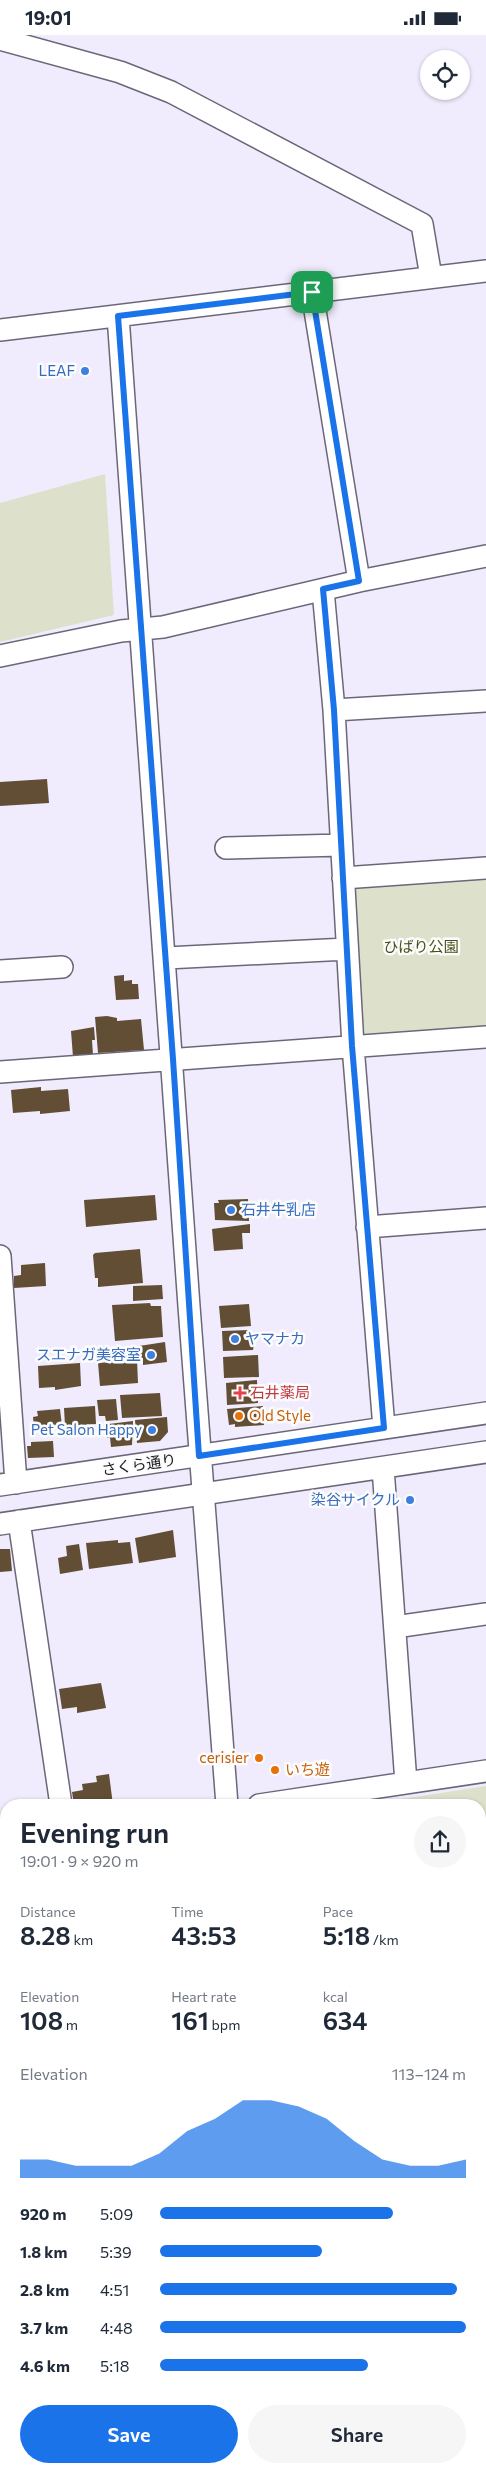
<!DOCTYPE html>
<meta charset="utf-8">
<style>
:root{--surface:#fff;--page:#f6f6f7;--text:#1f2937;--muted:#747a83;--accent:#1a73e8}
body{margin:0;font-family:Commissioner,"Noto Sans JP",sans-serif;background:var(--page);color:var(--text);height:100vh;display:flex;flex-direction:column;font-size:19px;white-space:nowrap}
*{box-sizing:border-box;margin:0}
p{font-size:16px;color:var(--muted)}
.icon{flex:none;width:28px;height:28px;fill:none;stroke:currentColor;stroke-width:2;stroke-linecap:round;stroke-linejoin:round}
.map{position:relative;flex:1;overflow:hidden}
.details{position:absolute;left:0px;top:1764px;width:486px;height:674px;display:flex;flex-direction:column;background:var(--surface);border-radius:20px 20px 0 0;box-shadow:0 1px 4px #0004}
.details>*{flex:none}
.buttons{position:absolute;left:420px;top:15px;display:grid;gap:10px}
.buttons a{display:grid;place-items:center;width:50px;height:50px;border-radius:50%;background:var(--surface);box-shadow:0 1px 4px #0004;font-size:25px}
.pin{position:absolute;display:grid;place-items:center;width:42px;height:42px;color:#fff;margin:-21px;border-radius:10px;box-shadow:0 2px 8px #0006}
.round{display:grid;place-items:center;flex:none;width:52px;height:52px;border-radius:26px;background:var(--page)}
.summary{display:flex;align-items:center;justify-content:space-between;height:85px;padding:0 20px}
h1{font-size:28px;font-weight:600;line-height:38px}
.figures{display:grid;grid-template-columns:repeat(3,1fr);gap:8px;height:85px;padding:5px 20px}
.figures div{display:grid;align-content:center}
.figures b{font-size:25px;font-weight:600}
.figures small{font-size:14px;font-weight:400}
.figures p{font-size:14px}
.chart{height:140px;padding:10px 20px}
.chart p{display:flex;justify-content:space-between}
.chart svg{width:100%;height:90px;margin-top:5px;fill:var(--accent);opacity:.7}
.cta{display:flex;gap:10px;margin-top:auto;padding:10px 20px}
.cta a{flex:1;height:58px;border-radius:30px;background:var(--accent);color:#fff;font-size:20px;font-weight:600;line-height:58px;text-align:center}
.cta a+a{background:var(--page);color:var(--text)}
ul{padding:0 20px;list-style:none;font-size:16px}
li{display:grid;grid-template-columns:80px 60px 1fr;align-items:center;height:38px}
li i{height:12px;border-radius:6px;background:var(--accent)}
.status{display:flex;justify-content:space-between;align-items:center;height:35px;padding:0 25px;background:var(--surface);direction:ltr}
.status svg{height:14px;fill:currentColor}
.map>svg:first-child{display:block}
.green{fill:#dde1cc}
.building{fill:#624e35}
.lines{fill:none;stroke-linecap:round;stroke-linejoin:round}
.minor-casing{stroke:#6b6779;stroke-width:24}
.minor{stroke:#fff;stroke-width:21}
.route-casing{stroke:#fff;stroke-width:10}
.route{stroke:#1a73e8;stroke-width:6}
.shop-dot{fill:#3f7fe0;stroke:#fcfcfc;stroke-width:2}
.health-dot{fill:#e0444e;stroke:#fcfcfc;stroke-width:2}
.food-dot{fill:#e8710a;stroke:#fcfcfc;stroke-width:2}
.labels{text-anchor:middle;stroke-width:5;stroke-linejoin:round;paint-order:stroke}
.shop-label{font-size:15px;fill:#366cbe;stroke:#fcfcfc;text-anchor:end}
.park-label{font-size:15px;fill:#484e17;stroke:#fcfcfc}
.health-label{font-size:15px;fill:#be3a42;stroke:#fcfcfc;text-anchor:start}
.food-label{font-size:15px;fill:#c56008;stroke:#fcfcfc;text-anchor:start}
.street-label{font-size:15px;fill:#212027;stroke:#fcfcfc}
</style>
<div class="status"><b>19:01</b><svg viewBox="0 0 49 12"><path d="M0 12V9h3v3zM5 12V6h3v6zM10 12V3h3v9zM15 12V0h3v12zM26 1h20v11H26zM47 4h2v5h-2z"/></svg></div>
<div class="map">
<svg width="486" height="2437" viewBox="0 0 486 2437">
<rect width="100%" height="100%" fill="#f0ecfd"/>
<path class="green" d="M105 439 114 580 0 607V468Z
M486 843V994L370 1003 363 997 353 858 358 851Z
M486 1751V2094L480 2095V1770H363Z"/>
<path class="building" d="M47 744 49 768 0 771V747Z
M124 940V946L132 945V949H138L139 964 116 965 114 941Z
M107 981 117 983V986L141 984 144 1015 98 1018 95 982Z
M94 992 95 1005H92L93 1020 73 1022 71 996Z
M41 1052V1056L68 1054 70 1076 40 1079V1076L13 1078 11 1055Z
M155 1160 157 1185 86 1192 84 1165Z
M248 1164 249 1186 215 1185 214 1168H219L218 1165Z
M250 1189V1198H242L243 1214 214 1216 212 1194Z
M140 1214 143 1248 98 1252V1243H95L93 1220 95 1218Z
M45 1228 46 1251 14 1253V1241L21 1240V1230Z
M162 1250 163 1264 133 1266V1251Z
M150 1268 151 1271H161L163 1302 115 1306 112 1270Z
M249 1269 251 1291 221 1293 219 1271Z
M249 1295V1304L255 1303 253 1315 223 1316 222 1296Z
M165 1307 167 1327 143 1330V1323H140L139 1311Z
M258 1320 259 1342 224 1343 223 1322Z
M137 1325 138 1348 100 1351 98 1328Z
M80 1328 81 1351 55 1355V1352L39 1353 38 1331Z
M257 1345 258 1368 227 1370 226 1348Z
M160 1358 162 1381 122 1383 120 1360Z
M116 1364 118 1385 106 1386 105 1381H99L97 1365Z
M95 1371 96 1389 65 1391 64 1373Z
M263 1371 264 1390 235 1392V1389L229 1390 227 1374Z
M60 1374 62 1391 34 1393 33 1382 38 1381 37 1376Z
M167 1382 168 1397 160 1406 137 1408 135 1385Z
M133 1386 132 1410 111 1412 110 1402 107 1403 106 1394H109V1389Z
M53 1406 54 1422 28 1423 27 1411H31V1407Z
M173 1495 176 1522 139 1528 135 1503Z
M118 1505V1508L130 1507 133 1528 89 1534 86 1508Z
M79 1509 83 1535 60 1539 58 1523 67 1521 66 1511Z
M0 1514H10L12 1536 0 1537Z
M101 1648 106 1673 77 1678V1672L62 1674 59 1654Z
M109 1739 113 1770H74L72 1757 83 1755 82 1749 97 1747 96 1741Z
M480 1920H486V1962L482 1963Z
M6 2136V2156L0 2158V2137Z
M4 2361 6 2384 0 2386V2362Z
M142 2431H187V2432L170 2437H144Z"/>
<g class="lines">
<defs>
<path id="minor" d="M0 4 120 37 171 57 422 189 431 242
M312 257 359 546
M118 281C157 777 186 1274 227 1770
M0 295 486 236
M323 555 334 675 353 1011 384 1393
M0 621 121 596 163 592 359 546 486 521
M334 675 486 666
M226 813 341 810
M343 843 486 833
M166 923 347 914
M0 936 62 932
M0 1037 486 1002
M367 1192 486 1183
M0 1221 16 1448
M383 1433 406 1748
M0 1450 486 1378
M19 1486 61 1770
M0 1489 486 1417
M395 1592 486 1579
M259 1770 486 1736
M0 1809 6 1808
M0 1966 6 1965
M0 2086 6 2085
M480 2107H486
M480 2265 486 2264
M480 2418H486
M273 2431 274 2437
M454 2431V2437"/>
</defs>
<use href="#minor" class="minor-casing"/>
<use href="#minor" class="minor"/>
</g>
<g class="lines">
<defs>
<path id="route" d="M312 257 359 546 323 554 334 675 352 1011 384 1393 199 1421 173 1024 118 281Z"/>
</defs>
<use href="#route" class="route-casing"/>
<use href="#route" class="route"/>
</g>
<g class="shop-dot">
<circle cx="85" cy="336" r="5"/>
<circle cx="231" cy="1175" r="5"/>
<circle cx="235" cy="1304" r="5"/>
<circle cx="151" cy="1320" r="5"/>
<circle cx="152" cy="1395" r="5"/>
<circle cx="410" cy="1465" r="5"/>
</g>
<path class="health-dot" d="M237.5 1350.5h5v5h5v5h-5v5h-5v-5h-5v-5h5z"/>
<g class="food-dot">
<circle cx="239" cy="1381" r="5"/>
<circle cx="259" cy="1723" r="5"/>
<circle cx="275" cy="1735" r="5"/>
</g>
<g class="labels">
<g class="shop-label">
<text x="75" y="341">LEAF</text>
<text x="241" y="1180" text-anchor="start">石井牛乳店</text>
<text x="245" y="1309" text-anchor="start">ヤマナカ</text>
<text x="141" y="1325">スエナガ美容室</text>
<text x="142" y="1400">Pet Salon Happy</text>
<text x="400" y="1470">染谷サイクル</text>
</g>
<g class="park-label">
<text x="421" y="917">ひばり公園</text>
</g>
<g class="health-label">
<text x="250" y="1363">石井薬局</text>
</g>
<g class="food-label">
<text x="249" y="1386">Old Style</text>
<text x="249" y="1728" text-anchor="end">cerisier</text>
<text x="285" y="1740">いち遊</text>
</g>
<g class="street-label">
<text transform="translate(139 1430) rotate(-8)" y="5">さくら通り</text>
</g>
</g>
</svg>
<div class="buttons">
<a><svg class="icon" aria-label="locate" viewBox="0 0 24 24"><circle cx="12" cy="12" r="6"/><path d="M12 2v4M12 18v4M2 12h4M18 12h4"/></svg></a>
</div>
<div class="pin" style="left:312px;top:257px;background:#1e9e55"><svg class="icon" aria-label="arrive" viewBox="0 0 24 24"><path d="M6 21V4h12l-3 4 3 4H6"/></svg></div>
<section class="details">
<div class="summary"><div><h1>Evening run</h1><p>19:01 · 9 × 920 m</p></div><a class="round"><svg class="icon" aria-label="share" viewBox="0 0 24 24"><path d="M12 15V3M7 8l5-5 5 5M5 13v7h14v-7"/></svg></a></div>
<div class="figures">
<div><p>Distance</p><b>8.28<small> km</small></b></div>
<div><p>Time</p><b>43:53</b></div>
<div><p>Pace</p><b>5:18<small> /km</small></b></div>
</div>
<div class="figures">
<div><p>Elevation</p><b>108<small> m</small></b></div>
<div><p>Heart rate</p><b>161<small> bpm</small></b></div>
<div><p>kcal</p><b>634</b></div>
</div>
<div class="chart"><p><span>Elevation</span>113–124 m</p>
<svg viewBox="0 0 160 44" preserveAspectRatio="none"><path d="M0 44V35L10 35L20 38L30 38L40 38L50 32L60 21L70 15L80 6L90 6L100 9L110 15L120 26L130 35L140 38L150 38L160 35V44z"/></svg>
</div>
<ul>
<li><b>920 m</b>5:09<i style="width:76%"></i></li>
<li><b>1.8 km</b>5:39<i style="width:53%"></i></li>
<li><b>2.8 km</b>4:51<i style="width:97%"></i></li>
<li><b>3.7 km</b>4:48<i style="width:100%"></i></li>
<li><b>4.6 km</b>5:18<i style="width:68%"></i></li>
</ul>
<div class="cta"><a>Save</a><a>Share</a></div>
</section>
</div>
